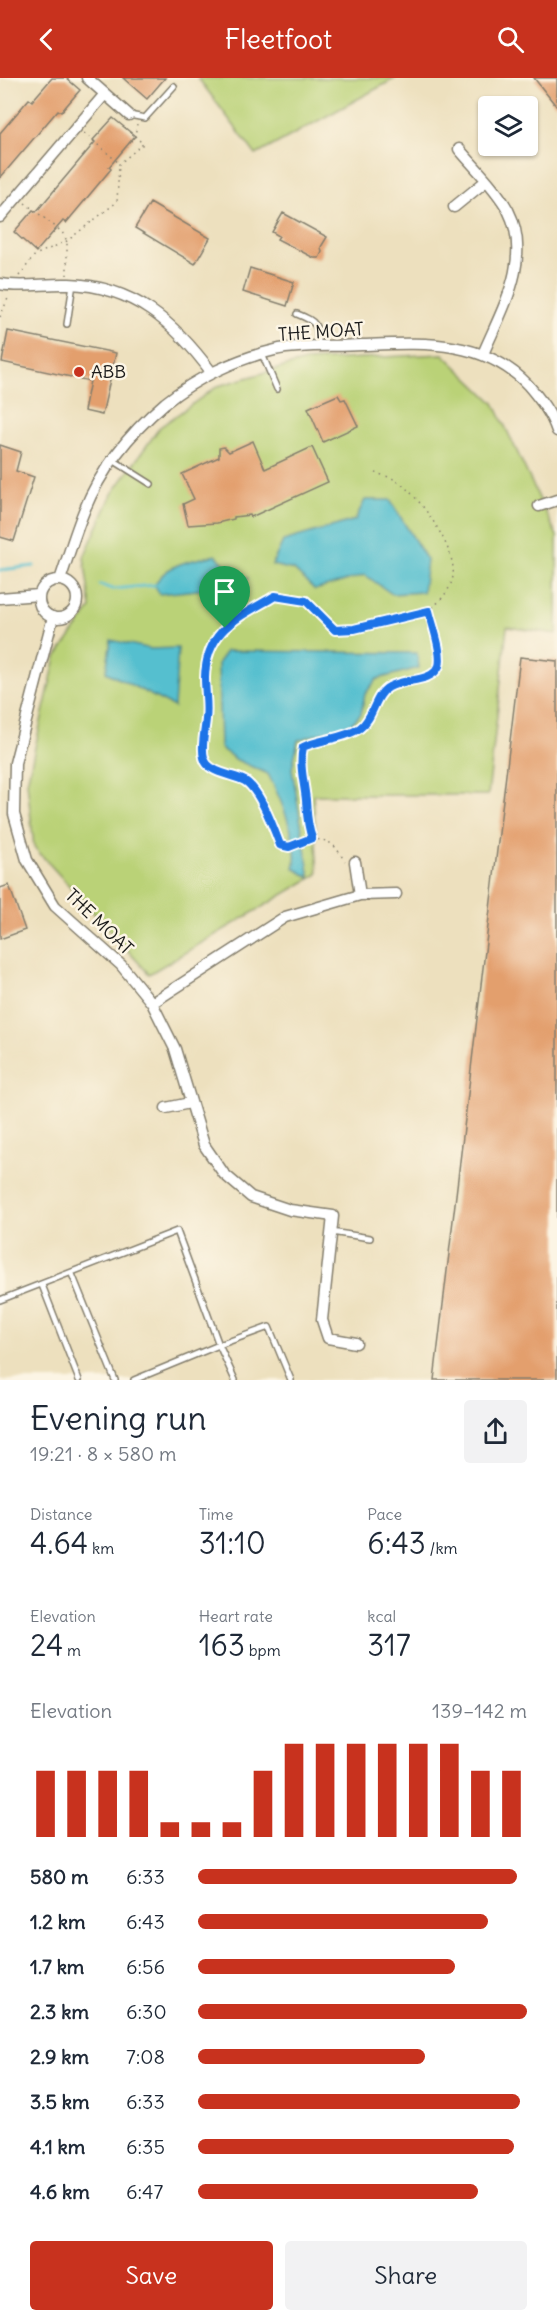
<!DOCTYPE html>
<meta charset="utf-8">
<style>
:root{--surface:#fff;--page:#f2f2f3;--text:#1f2937;--muted:#747a83;--accent:#c8321e}
body{margin:0;font-family:Delius,sans-serif;background:var(--page);color:var(--text);height:100vh;display:flex;flex-direction:column;font-size:22px;white-space:nowrap}
*{box-sizing:border-box;margin:0}
p{font-size:20px;color:var(--muted)}
.icon{flex:none;width:33px;height:33px;fill:none;stroke:currentColor;stroke-width:2;stroke-linecap:round;stroke-linejoin:round}
.map{position:relative;height:1302px;overflow:hidden}
.panel{display:flex;flex-direction:column;background:var(--surface);flex:1}
.panel>*{flex:none}
.controls{position:absolute;left:478px;top:18px;display:grid;gap:12px}
.controls a{display:grid;place-items:center;width:60px;height:60px;border-radius:6px;background:var(--surface);box-shadow:0 2px 4px #0004;font-size:30px}
.pin{position:absolute;display:grid;place-items:center;width:51px;height:51px;color:#fff;margin:-62px -26px;border-radius:50% 50% 50% 0;rotate:-45deg;box-shadow:0 0 6px #0007}
.pin .icon{rotate:45deg}
.round{display:grid;place-items:center;flex:none;width:63px;height:63px;border-radius:6px;background:var(--page)}
.head{display:flex;align-items:center;justify-content:space-between;height:102px;padding:0 30px}
h1{font-size:33px;font-weight:600;line-height:45px}
.metrics{display:grid;grid-template-columns:repeat(3,1fr);gap:9px;height:102px;padding:6px 30px}
.metrics div{display:grid;align-content:center}
.metrics b{font-size:30px;font-weight:600}
.metrics small{font-size:16px;font-weight:400}
.metrics p{font-size:16px}
.chart{height:168px;padding:12px 30px}
.chart p{display:flex;justify-content:space-between}
.chart svg{width:100%;height:108px;margin-top:6px;stroke:var(--accent);stroke-width:6}
.action{display:flex;gap:12px;margin-top:auto;padding:12px 30px}
.action a{flex:1;height:69px;border-radius:6px;background:var(--accent);color:#fff;font-size:24px;font-weight:600;line-height:69px;text-align:center}
.action a+a{background:var(--page);color:var(--text)}
ul{padding:0 30px;list-style:none;font-size:20px}
li{display:grid;grid-template-columns:96px 72px 1fr;align-items:center;height:45px}
li i{height:15px;border-radius:8px;background:var(--accent)}
header{display:flex;justify-content:space-between;align-items:center;height:78px;padding:0 30px;background:var(--accent);color:#fff;font-size:27px;font-weight:600}
.map>svg:first-child{display:block}
.green{fill:#bad277;stroke:#6b774a;stroke-width:1.5}
.water{fill:#54bfcf;stroke:#386e76;stroke-width:1.5}
.lines{fill:none;stroke-linecap:round;stroke-linejoin:round}
.stream{stroke:#54bfcf;stroke-width:3}
.building{fill:#e39f6d}
.service-casing{stroke:#847e6d;stroke-width:8}
.minor-casing{stroke:#847e6d;stroke-width:13}
.path{stroke:#847e6d;stroke-width:1.5;stroke-dasharray:1.5 4.5;stroke-linecap:butt}
.service{stroke:#fff;stroke-width:5}
.minor{stroke:#fff;stroke-width:10}
.route-casing{stroke:#fff;stroke-width:12}
.route{stroke:#1a73e8;stroke-width:8}
.poi-dot{fill:#c8321e;stroke:#fcf5e5;stroke-width:2}
.labels{text-anchor:middle;stroke-width:5;stroke-linejoin:round;paint-order:stroke}
.street-label{font-size:18px;fill:#1c1c1c;stroke:#fcf5e5}
.poi-label{font-size:18px;fill:#1c1c1c;stroke:#fcf5e5;text-anchor:start}
</style>
<header><svg class="icon" aria-label="back" viewBox="0 0 24 24"><path d="M15 5l-7 7 7 7"/></svg>Fleetfoot<svg class="icon" aria-label="search" viewBox="0 0 24 24"><circle cx="10" cy="10" r="6"/><path d="M15 15l6 6"/></svg></header>
<div class="map">
<svg width="557" height="1302" viewBox="0 0 557 1302">
<rect width="100%" height="100%" fill="#fcf5e5"/>
<filter id="ink" filterUnits="userSpaceOnUse"><feTurbulence type="fractalNoise" baseFrequency=".0167" numOctaves="2"/><feDisplacementMap in="SourceGraphic" scale="12" xChannelSelector="R" yChannelSelector="G"/><feConvolveMatrix kernelMatrix="1 2 1 2 8 2 1 2 1" color-interpolation-filters="sRGB"/></filter>
<filter id="wash" filterUnits="userSpaceOnUse"><feTurbulence type="fractalNoise" baseFrequency=".008" numOctaves="4" result="noise"/><feDisplacementMap in="SourceGraphic" scale="24" xChannelSelector="R" yChannelSelector="G"/><feGaussianBlur stdDeviation="1.35" result="paint"/><feColorMatrix in="noise" values="0 0 0 0 0 0 0 0 0 0 0 0 0 0 0 0 0 1.4 0 .05"/><feComposite in="paint" operator="in"/></filter>
<g filter="url(#wash)">
<rect width="100%" height="100%" fill="#ede0be"/>
<path class="green" d="M198 0H396L256 77Z
M443 276 494 325 557 458V556L507 549 488 717H313L318 796 149 896 34 769 27 704 56 579 91 530 84 479 112 416 160 349 218 308 305 283Z"/>
<path class="water" d="M365 422H390L427 482 423 514 392 516 365 497 315 512 294 492 272 487 283 463 355 442Z
M216 477 234 496 248 500 238 521 217 510 159 516 155 507C165 485 195 482 216 477Z
M111 562 151 571 178 570 174 629 106 594Z
M226 573 417 575 419 590 377 601 365 616 361 636 351 646 298 662 292 691 310 800 294 790C301 767 279 717 268 696L237 682 220 670 218 585Z"/>
<g class="lines">
<path class="stream" d="M0 492 34 488
M100 507 113 511 155 507"/>
</g>
<g id="blocks">
<path class="building" d="M52 0H66L80 12 61 34 58 32 0 100V55L29 21 32 23Z
M123 0H165L147 21Z
M534 0H557V29Z
M113 40 135 58 109 89 111 91 66 145 63 143 36 174 14 154 33 132 36 134 95 64 93 62Z
M150 125 210 160 195 186 135 150Z
M283 135 327 159 321 169 322 174 319 180H314L277 161 279 158 272 154Z
M250 190 294 204 287 228 243 214Z
M8 253 116 275 102 337 84 333 90 303 2 284Z
M338 317 341 322 345 321 358 348 323 364 308 330Z
M253 363 265 391 312 369 328 404 251 439 250 437 234 439V441L217 445 188 447 183 426 194 421 182 396 219 379V370L224 369 229 374Z
M0 367 21 374 16 393 34 399 14 463 0 459Z
M520 579 557 583V1302H434Z
M9 807 25 852 0 861V810Z"/>
</g>
</g>
<g filter="url(#ink)">
<use href="#blocks" fill-opacity="0" stroke="#847e6d" stroke-width="1.5"/>
<g class="lines">
<defs>
<path id="service" d="M129 37 145 40 174 8
M297 236C317 244 318 246 318 268
M67 246 73 206
M262 276 277 311
M113 382 151 406
M331 1154 370 1160
M72 1196 115 1302
M42 1207 79 1302
M0 1222 177 1153 219 1267 269 1249 291 1302
M134 1302 219 1267 235 1302"/>
<path id="minor" d="M87 0 129 37
M459 71C475 90 496 110 508 132 533 181 502 231 483 276
M454 129 486 103
M0 139 105 16
M0 206C23 210 46 205 69 206 134 208 175 245 212 295
M539 428 557 422
M60 502C68 479 75 455 84 433 101 391 131 354 165 325 196 300 236 281 275 272 303 266 334 269 362 267 421 265 483 260 528 307 540 321 551 335 557 353
M39 521a19 19 0 1 1 38 0a19 19 0 1 1-38 0Z
M0 520 39 517
M53 539 15 685 14 736 27 782 55 828 121 887 152 925 175 971 204 1067 224 1096 251 1119 290 1132 333 1138 322 1242 328 1260 356 1265
M355 784 360 817
M152 925 285 839 360 817 396 816
M166 1030 190 1025"/>
</defs>
<use href="#service" class="service-casing"/>
<use href="#minor" class="minor-casing"/>
<path class="path" d="M84 55 119 85
M25 125 62 154 67 163V197
M19 198 35 177 67 163 117 124 119 86 143 66 135 58 137 46
M0 239 9 218
M375 395C382 397 391 399 397 403 419 417 457 471 453 498 451 512 440 523 430 532
M312 760C307 747 307 736 306 722 304 703 299 688 303 669 320 661 344 661 360 650 374 640 374 617 389 609 404 600 432 605 439 587 443 575 432 546 429 533L354 551 335 552 306 523 275 518C238 540 206 551 205 600 205 614 208 627 206 641 205 654 199 676 207 686 215 696 234 697 245 703 260 712 274 751 280 767 299 771 314 753 333 767 337 770 341 778 345 783"/>
<use href="#service" class="service"/>
<use href="#minor" class="minor"/>
</g>
</g>
<g class="lines" filter="url(#ink)">
<defs>
<path id="route" d="M275 518 306 523 335 552 354 551 429 533C432 546 443 575 439 588 432 605 404 600 389 609 374 617 374 640 360 650 344 661 320 661 303 669 299 688 304 703 306 722 307 736 307 747 312 760L289 769 280 767C274 751 260 712 245 703 234 697 215 696 207 686 199 676 205 654 206 641 208 627 205 614 205 600 206 551 238 540 275 518Z"/>
</defs>
<use href="#route" class="route-casing"/>
<use href="#route" class="route"/>
</g>
<circle class="poi-dot" cx="79" cy="294" r="6"/>
<g class="labels">
<g class="street-label">
<text transform="translate(321 254) rotate(-4)" y="6">THE MOAT</text>
<text transform="translate(99 844) rotate(44)" y="6">THE MOAT</text>
</g>
<g class="poi-label">
<text x="91" y="300">ABB</text>
</g>
</g>
</svg>
<div class="controls">
<a><svg class="icon" aria-label="layers" viewBox="0 0 24 24"><path d="M12 4l9 5-9 5-9-5zM3 14l9 5 9-5"/></svg></a>
</div>
<div class="pin" style="left:225px;top:550px;background:#1e9e55"><svg class="icon" aria-label="arrive" viewBox="0 0 24 24"><path d="M6 21V4h12l-3 4 3 4H6"/></svg></div>
</div>
<section class="panel">
<div class="head"><div><h1>Evening run</h1><p>19:21 · 8 × 580 m</p></div><a class="round"><svg class="icon" aria-label="share" viewBox="0 0 24 24"><path d="M12 15V3M7 8l5-5 5 5M5 13v7h14v-7"/></svg></a></div>
<div class="metrics">
<div><p>Distance</p><b>4.64<small> km</small></b></div>
<div><p>Time</p><b>31:10</b></div>
<div><p>Pace</p><b>6:43<small> /km</small></b></div>
</div>
<div class="metrics">
<div><p>Elevation</p><b>24<small> m</small></b></div>
<div><p>Heart rate</p><b>163<small> bpm</small></b></div>
<div><p>kcal</p><b>317</b></div>
</div>
<div class="chart"><p><span>Elevation</span>139–142 m</p>
<svg viewBox="0 0 160 44" preserveAspectRatio="none"><path d="M5 44V17M15 44V17M25 44V17M35 44V17M45 44V38M55 44V38M65 44V38M75 44V17M85 44V6M95 44V6M105 44V6M115 44V6M125 44V6M135 44V6M145 44V17M155 44V17"/></svg>
</div>
<ul>
<li><b>580 m</b>6:33<i style="width:97%"></i></li>
<li><b>1.2 km</b>6:43<i style="width:88%"></i></li>
<li><b>1.7 km</b>6:56<i style="width:78%"></i></li>
<li><b>2.3 km</b>6:30<i style="width:100%"></i></li>
<li><b>2.9 km</b>7:08<i style="width:69%"></i></li>
<li><b>3.5 km</b>6:33<i style="width:98%"></i></li>
<li><b>4.1 km</b>6:35<i style="width:96%"></i></li>
<li><b>4.6 km</b>6:47<i style="width:85%"></i></li>
</ul>
<div class="action"><a>Save</a><a>Share</a></div>
</section>
